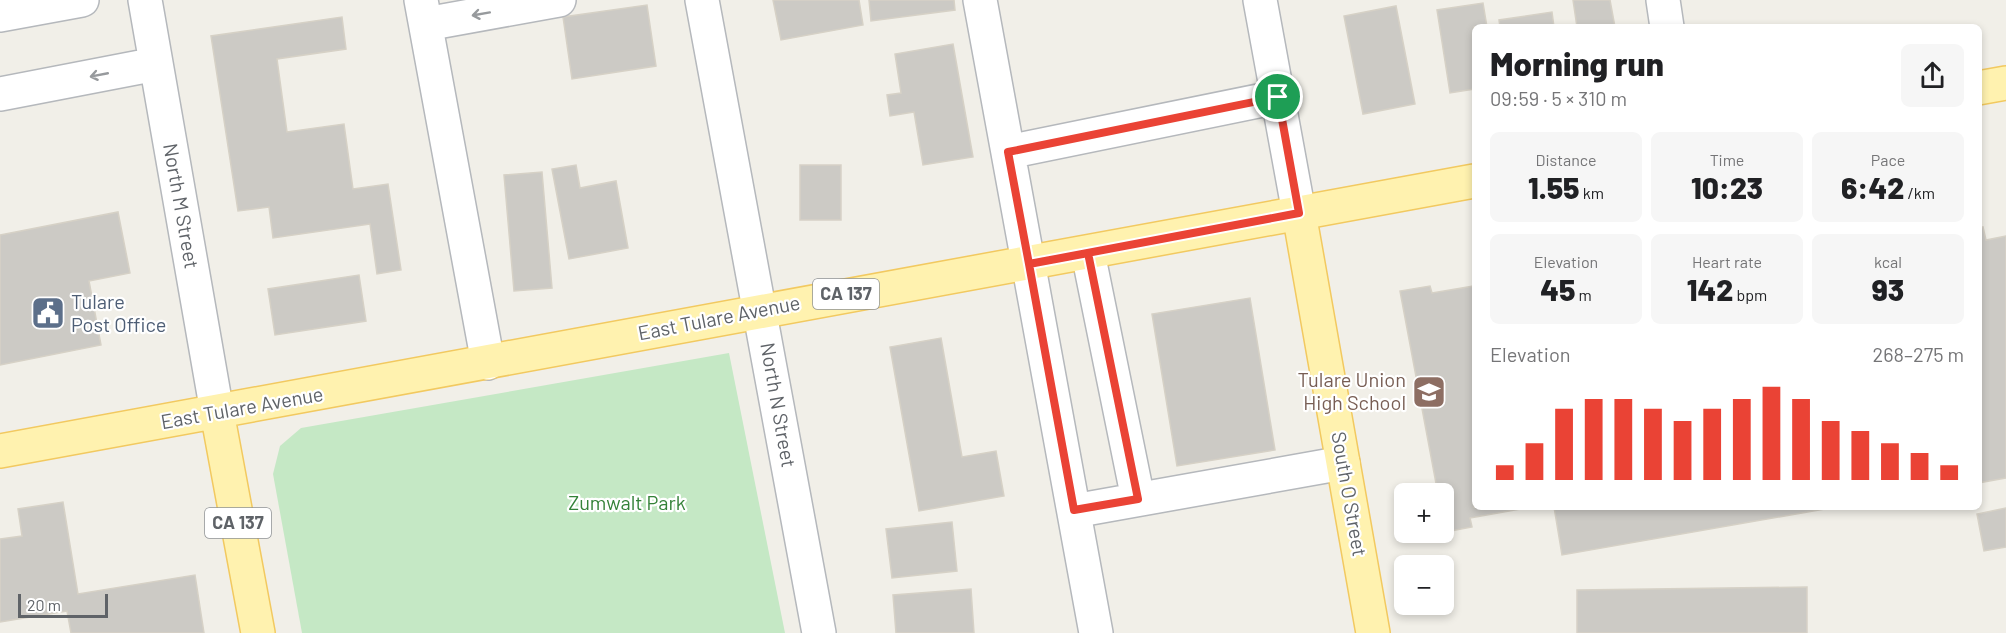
<!DOCTYPE html>
<meta charset="utf-8">
<style>
:root{--surface:#fff;--page:#f6f6f6;--text:#202124;--muted:#757577;--accent:#ea4335}
body{margin:0;font-family:Barlow,sans-serif;background:var(--page);color:var(--text);height:100vh;display:flex;flex-direction:column;font-size:22px;white-space:nowrap}
*{box-sizing:border-box;margin:0}
p{font-size:20px;color:var(--muted)}
.icon{flex:none;width:33px;height:33px;fill:none;stroke:currentColor;stroke-width:2;stroke-linecap:round;stroke-linejoin:round}
.map{position:relative;flex:1;overflow:hidden}
.details{position:absolute;left:1472px;top:24px;width:510px;height:486px;display:flex;flex-direction:column;background:var(--surface);border-radius:9px;box-shadow:0 3px 9px #0003}
.details>*{flex:none}
.fabs{position:absolute;left:1394px;top:483px;display:grid;gap:12px}
.fabs a{display:grid;place-items:center;width:60px;height:60px;border-radius:9px;background:var(--surface);box-shadow:0 3px 9px #0003;font-size:30px}
.scale{position:absolute;left:18px;bottom:15px;width:90px;box-sizing:border-box;padding-left:6px;border:3px solid #5f6368;border-top:0;font-size:16px;line-height:21px;white-space:nowrap;color:#5f6368;-webkit-text-stroke:4px #fff;paint-order:stroke}
.pin{position:absolute;display:grid;place-items:center;width:51px;height:51px;color:#fff;margin:-26px;border:3px solid #fff;border-radius:50%;box-shadow:0 2px 6px #0007}
.round{display:grid;place-items:center;flex:none;width:63px;height:63px;border-radius:9px;background:var(--page)}
.head{display:flex;align-items:center;justify-content:space-between;height:102px;padding:0 18px}
h1{font-size:33px;font-weight:800;line-height:45px}
.stats{display:grid;grid-template-columns:repeat(3,1fr);gap:9px;height:102px;padding:6px 18px}
.stats div{display:grid;align-content:center;border-radius:9px;background:var(--page);text-align:center}
.stats b{font-size:30px;font-weight:800}
.stats small{font-size:16px;font-weight:400}
.stats p{font-size:16px}
.chart{height:168px;padding:12px 18px}
.chart p{display:flex;justify-content:space-between}
.chart svg{width:100%;height:108px;margin-top:6px;stroke:var(--accent);stroke-width:6}
.map>svg:first-child{display:block}
.green{fill:#c5e8c5}
.building{fill:#cccac5;stroke:#d6d1c6;stroke-width:1.5}
.lines{fill:none;stroke-linecap:round;stroke-linejoin:round}
.minor-casing{stroke:#b5b8bc;stroke-width:36}
.major-casing{stroke:#f2c960;stroke-width:36}
.minor{stroke:#fff;stroke-width:33}
.major{stroke:#fff2af;stroke-width:33}
.oneway{stroke:#979a9d}
.route-casing{stroke:#fff;stroke-width:12}
.route{stroke:#ea4335;stroke-width:8}
.labels{text-anchor:middle;stroke-width:4.5;stroke-linejoin:round;paint-order:stroke}
.shield{fill:#fff;stroke:#8f9295;stroke-width:1.5}
.shield-label{font-size:18px;font-weight:bold;fill:#5f6368}
.street-label{font-size:20px;fill:#5f6368;stroke:#fff}
.service-label{font-size:20px;fill:#4e5e75;stroke:#fff;text-anchor:start}
.education-label{font-size:20px;fill:#785e54;stroke:#fff;text-anchor:end}
.park-label{font-size:20px;fill:#348238;stroke:#fff}
</style>
<div class="map">
<svg width="2006" height="633" viewBox="0 0 2006 633">
<rect width="100%" height="100%" fill="#f1efe8"/>
<path class="green" d="M729 353 785 633H302L273 474 280 446 301 428Z"/>
<path class="building" d="M773 0H859L863 25 781 40Z
M869 0H954L955 10 871 21Z
M1573 0H1610L1615 27H1577Z
M1483 3 1487 27H1474V89L1450 93 1437 10Z
M647 5 656 66 572 79 563 17Z
M1396 6 1415 104 1363 114 1344 16Z
M1552 12 1554 27H1500L1499 20Z
M342 17 346 49 277 59 287 132 344 124 353 189 388 184 401 270 377 274 370 224 273 238 269 207 238 211 211 36Z
M953 44 973 157 923 165 914 112 890 116 887 95 901 93 895 54Z
M576 165 580 188 616 181 628 248 569 259 552 169Z
M800 165H841V220H800Z
M542 172 552 288 514 291 504 175Z
M118 212 130 273 89 281 101 345 0 365V235Z
M1983 227 1986 240 2006 236V478L1978 483V228Z
M359 275 366 321 275 335 268 289Z
M1430 286 1432 293 1474 286V507H1532L1470 518 1472 527 1445 532 1443 494H1438L1400 291Z
M1250 298 1275 450 1177 466 1152 314Z
M941 338 962 457 996 451 1004 496 919 511 890 347Z
M63 502 78 594 195 575 204 633H71L67 611 0 622V539L22 536 18 509Z
M1554 507H1836L1562 555Z
M2006 508V547L1984 551 1977 514Z
M952 522 957 571 892 578 886 529Z
M1807 587V633H1577V590Z
M971 589 974 633H896L893 595Z"/>
<g class="lines">
<defs>
<path id="minor" d="M145 0 217 412
M421 0 488 363
M702 0 819 633
M980 0 1096 633
M1260 0 1299 213
M1663 0 1667 27
M0 15 82 0
M426 24 559 0
M0 94 156 64
M1008 152 1278 97
M1088 253 1138 499
M1074 511 1343 463"/>
<path id="major" d="M1978 88 2006 83
M1299 213 1373 633
M217 412 258 633
M0 451 1474 181"/>
</defs>
<use href="#minor" class="minor-casing"/>
<use href="#major" class="major-casing"/>
<use href="#minor" class="minor"/>
<use href="#major" class="major"/>
</g>
<defs><path id="oneway-shaft" d="M-6 0H5M1.5-3L5.5 0L1.5 3" fill="none" stroke-width="1.6" stroke-linecap="round" stroke-linejoin="round" transform="scale(1.5)"/></defs>
<g class="oneway">
<use href="#oneway-shaft" transform="translate(481 14) rotate(170)"/>
<use href="#oneway-shaft" transform="translate(99 75) rotate(169)"/>
</g>
<g class="lines">
<defs>
<path id="route" d="M1278 97 1008 152 1029 264 1088 253 1138 499 1074 510 1029 264 1299 213 1278 97"/>
</defs>
<use href="#route" class="route-casing"/>
<use href="#route" class="route"/>
</g>
<defs>
<symbol id="civic-square" viewBox="-11 -11 22 22"><rect x="-9" y="-9" width="18" height="18" rx="4" fill="#5c6f8a" stroke="#fff"/><path d="M-.6-6.5H3V-4.5H.6V-3L4-1V1h2V6H-6V1h2V-1L-.6-3ZM-1.2 2.5V6h2.4V2.5Z" fill="#fff"/></symbol>
<symbol id="school-square" viewBox="-11 -11 22 22"><rect x="-9" y="-9" width="18" height="18" rx="4" fill="#8d6e63" stroke="#fff"/><path d="M0-5L7-2L0 1L-7-2ZM-4 1L0 2.5L4 1V4Q0 6-4 4Z" fill="#fff"/></symbol>
</defs>
<g fill-rule="evenodd">
<use href="#civic-square" x="29" y="294" width="38" height="38"/>
<use href="#school-square" x="1410" y="373" width="38" height="38"/>
</g>
<g class="labels">
<g class="shield">
<rect x="813" y="279" width="66" height="30" rx="4.5"/>
<rect x="205" y="508" width="66" height="30" rx="4.5"/>
</g>
<g class="shield-label">
<text x="846" y="300">CA 137</text>
<text x="238" y="529">CA 137</text>
</g>
<g class="street-label">
<text transform="translate(181 206) rotate(80)" y="7">North M Street</text>
<text transform="translate(719 318) rotate(-11)" y="7">East Tulare Avenue</text>
<text transform="translate(778 405) rotate(80)" y="7">North N Street</text>
<text transform="translate(242 408) rotate(-10)" y="7">East Tulare Avenue</text>
<text transform="translate(1349 494) rotate(80)" y="7">South O Street</text>
</g>
<g class="service-label">
<text x="71" y="309">Tulare<tspan x="71" dy="23">Post Office</tspan></text>
</g>
<g class="education-label">
<text x="1406" y="387">Tulare Union<tspan x="1406" dy="23">High School</tspan></text>
</g>
<g class="park-label">
<text x="627" y="510">Zumwalt Park</text>
</g>
</g>
</svg>
<div class="fabs">
<a>+</a>
<a>−</a>
</div>
<div class="scale">20 m</div>
<div class="pin" style="left:1278px;top:97px;background:#1e9e55"><svg class="icon" aria-label="arrive" viewBox="0 0 24 24"><path d="M6 21V4h12l-3 4 3 4H6"/></svg></div>
<section class="details">
<div class="head"><div><h1>Morning run</h1><p>09:59 · 5 × 310 m</p></div><a class="round"><svg class="icon" aria-label="share" viewBox="0 0 24 24"><path d="M12 15V3M7 8l5-5 5 5M5 13v7h14v-7"/></svg></a></div>
<div class="stats">
<div><p>Distance</p><b>1.55<small> km</small></b></div>
<div><p>Time</p><b>10:23</b></div>
<div><p>Pace</p><b>6:42<small> /km</small></b></div>
</div>
<div class="stats">
<div><p>Elevation</p><b>45<small> m</small></b></div>
<div><p>Heart rate</p><b>142<small> bpm</small></b></div>
<div><p>kcal</p><b>93</b></div>
</div>
<div class="chart"><p><span>Elevation</span>268–275 m</p>
<svg viewBox="0 0 160 44" preserveAspectRatio="none"><path d="M5 44V38M15 44V29M25 44V15M35 44V11M45 44V11M55 44V15M65 44V20M75 44V15M85 44V11M95 44V6M105 44V11M115 44V20M125 44V24M135 44V29M145 44V33M155 44V38"/></svg>
</div>
</section>
</div>
